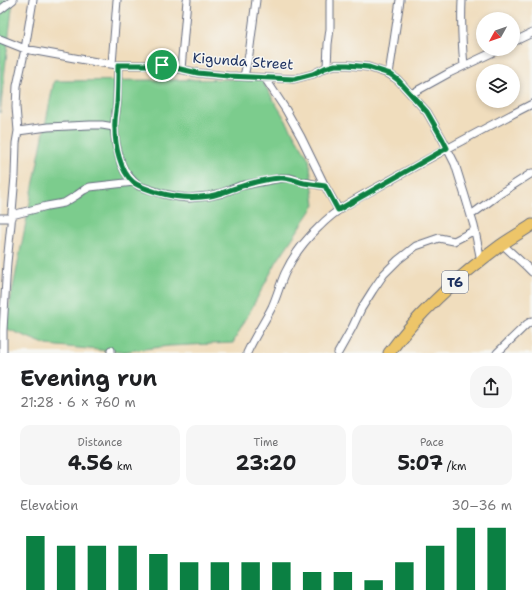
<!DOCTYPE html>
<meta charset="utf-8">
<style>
:root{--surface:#fff;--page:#f6f6f6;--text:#202124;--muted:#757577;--accent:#0b8043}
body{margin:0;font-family:"Shantell Sans",sans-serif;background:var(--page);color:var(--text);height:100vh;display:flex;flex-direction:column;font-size:15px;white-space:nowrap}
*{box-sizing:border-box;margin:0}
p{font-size:13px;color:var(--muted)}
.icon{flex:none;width:22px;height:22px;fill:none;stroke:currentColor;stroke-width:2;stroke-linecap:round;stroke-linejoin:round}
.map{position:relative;height:353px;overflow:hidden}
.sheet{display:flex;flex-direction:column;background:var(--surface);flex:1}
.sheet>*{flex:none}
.needle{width:26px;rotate:230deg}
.fabs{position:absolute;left:476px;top:12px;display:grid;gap:8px}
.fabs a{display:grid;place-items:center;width:44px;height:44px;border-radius:50%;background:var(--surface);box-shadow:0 2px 6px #0003;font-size:20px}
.pin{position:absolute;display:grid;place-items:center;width:34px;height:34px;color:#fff;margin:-17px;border:2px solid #fff;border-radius:50%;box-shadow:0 1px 4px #0007}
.round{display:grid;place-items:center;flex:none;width:42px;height:42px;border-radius:16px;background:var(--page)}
.summary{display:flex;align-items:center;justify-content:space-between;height:68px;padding:0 20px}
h1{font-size:22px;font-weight:700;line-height:30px}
.stats{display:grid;grid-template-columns:repeat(3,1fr);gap:6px;height:68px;padding:4px 20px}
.stats div{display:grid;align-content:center;border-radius:10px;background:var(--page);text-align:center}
.stats b{font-size:20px;font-weight:700}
.stats small{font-size:11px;font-weight:400}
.stats p{font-size:11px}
.chart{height:112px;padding:8px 20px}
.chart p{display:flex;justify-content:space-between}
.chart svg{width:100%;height:72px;margin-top:4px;stroke:var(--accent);stroke-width:6}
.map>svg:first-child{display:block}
.green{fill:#7ccc8d;stroke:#4c7e76}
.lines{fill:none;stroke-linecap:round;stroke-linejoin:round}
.minor-casing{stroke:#666c7f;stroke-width:9}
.highway-casing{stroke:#666c7f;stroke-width:13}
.minor{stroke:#fff;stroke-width:7}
.highway{stroke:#edc569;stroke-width:11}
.route-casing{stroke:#fff;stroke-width:8}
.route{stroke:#0b8043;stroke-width:5}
.labels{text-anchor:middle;stroke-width:3;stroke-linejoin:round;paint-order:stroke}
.shield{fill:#f6f6f2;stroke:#5d6b8a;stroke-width:1}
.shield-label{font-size:13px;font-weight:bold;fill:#1b2f5e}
.street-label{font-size:14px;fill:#1b2f5e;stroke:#f6f6f2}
</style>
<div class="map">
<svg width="532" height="353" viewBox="0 0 532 353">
<rect width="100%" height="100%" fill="#f6f6f2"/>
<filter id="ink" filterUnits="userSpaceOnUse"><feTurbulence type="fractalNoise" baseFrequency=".025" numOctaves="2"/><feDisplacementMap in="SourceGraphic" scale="8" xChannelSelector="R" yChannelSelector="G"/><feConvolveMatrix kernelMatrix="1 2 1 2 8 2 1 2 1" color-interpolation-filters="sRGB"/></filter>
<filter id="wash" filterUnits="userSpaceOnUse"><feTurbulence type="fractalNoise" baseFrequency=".012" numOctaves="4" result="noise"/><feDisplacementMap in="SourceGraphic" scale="16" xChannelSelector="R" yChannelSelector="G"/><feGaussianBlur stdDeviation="0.9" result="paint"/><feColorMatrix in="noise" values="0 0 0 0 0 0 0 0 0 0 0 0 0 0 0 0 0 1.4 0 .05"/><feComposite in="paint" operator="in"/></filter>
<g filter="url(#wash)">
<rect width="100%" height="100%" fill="#f0ddbd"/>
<path class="green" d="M0 0H13L0 113Z
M261 79 309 159 315 205 277 261 233 343 169 346 120 352 47 345 5 328 54 81Z"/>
</g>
<g filter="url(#ink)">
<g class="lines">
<defs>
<path id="minor" d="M462 0C461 22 462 44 464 66
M0 10 13 0
M0 39 25 49 102 63 118 65H162L198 73 228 76 294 79 313 74 325 68 335 65H348L368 67 389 74 398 80 427 112 443 140 455 164 465 196 474 226 481 261
M513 42 532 33
M112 64 117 0
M118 65 117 104 114 127 116 144 121 163 125 172 134 182 139 186 164 194 179 197 189 198 209 196 222 193 240 186 281 178H290L303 182 325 186
M327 67 328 44 330 29V0
M181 69 187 0
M389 74 400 0
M244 76 249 54 256 0
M265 78 286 110 301 137 325 186 338 209
M411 94 449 73 500 49
M18 131 48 127 90 125H102L114 127
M12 215 47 206 64 203 77 195 84 190 90 187 134 182
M471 215 501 193 532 173
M0 218H12
M502 244 527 267 532 272
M111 350V353
M3 353V330L7 263 11 224 15 176 16 143 18 131 16 107 17 86 25 49 33 0
M247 353C254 337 264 323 272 307 277 296 280 284 285 273 293 256 305 240 319 227 338 207 363 195 387 182 435 155 483 129 532 104
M338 353 352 328 361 309 373 290 384 274 398 260 416 246 439 238 454 241 475 230
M497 353 527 324 532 321"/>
<path id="highway" d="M389 353C420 311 459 276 501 245 511 238 522 232 532 225"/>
</defs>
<use href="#minor" class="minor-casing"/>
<use href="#highway" class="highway-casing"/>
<use href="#minor" class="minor"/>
<use href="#highway" class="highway"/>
</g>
</g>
<g class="lines" filter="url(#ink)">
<defs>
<path id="route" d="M118 65H162L198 73 228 76 294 79 313 74 325 68 335 65H348L368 67 390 74 398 80 427 112 443 140 447 148 338 210 325 186C318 185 311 184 304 183 295 181 289 177 280 178 267 179 251 183 239 187 229 190 220 194 210 196 191 199 173 197 156 192 148 189 139 187 133 182 120 171 115 145 115 129 114 120 116 112 117 104 118 91 118 78 118 65Z"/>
</defs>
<use href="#route" class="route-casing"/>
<use href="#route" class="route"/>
</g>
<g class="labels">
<rect class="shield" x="442" y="271" width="26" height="22" rx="3"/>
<g class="shield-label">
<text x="455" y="287">T6</text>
</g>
<g class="street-label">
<text transform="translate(243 61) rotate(4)" y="5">Kigunda Street</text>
</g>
</g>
</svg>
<div class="fabs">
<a><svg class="needle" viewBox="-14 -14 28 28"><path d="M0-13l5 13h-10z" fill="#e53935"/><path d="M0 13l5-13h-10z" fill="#757577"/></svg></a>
<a><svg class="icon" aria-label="layers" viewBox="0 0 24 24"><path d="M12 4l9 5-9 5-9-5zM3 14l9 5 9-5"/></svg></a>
</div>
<div class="pin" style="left:162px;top:65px;background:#1e9e55"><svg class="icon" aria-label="arrive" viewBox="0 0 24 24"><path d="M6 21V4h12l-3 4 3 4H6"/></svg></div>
</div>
<section class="sheet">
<div class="summary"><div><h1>Evening run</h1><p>21:28 · 6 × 760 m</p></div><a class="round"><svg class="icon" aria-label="share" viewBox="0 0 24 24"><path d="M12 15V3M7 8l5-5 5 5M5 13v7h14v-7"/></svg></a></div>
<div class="stats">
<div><p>Distance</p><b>4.56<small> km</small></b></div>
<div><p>Time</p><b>23:20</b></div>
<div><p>Pace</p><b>5:07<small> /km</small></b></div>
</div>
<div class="chart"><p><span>Elevation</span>30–36 m</p>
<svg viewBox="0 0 160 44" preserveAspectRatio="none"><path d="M5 44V11M15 44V17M25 44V17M35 44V17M45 44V22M55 44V27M65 44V27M75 44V27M85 44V27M95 44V33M105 44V33M115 44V38M125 44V27M135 44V17M145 44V6M155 44V6"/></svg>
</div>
</section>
